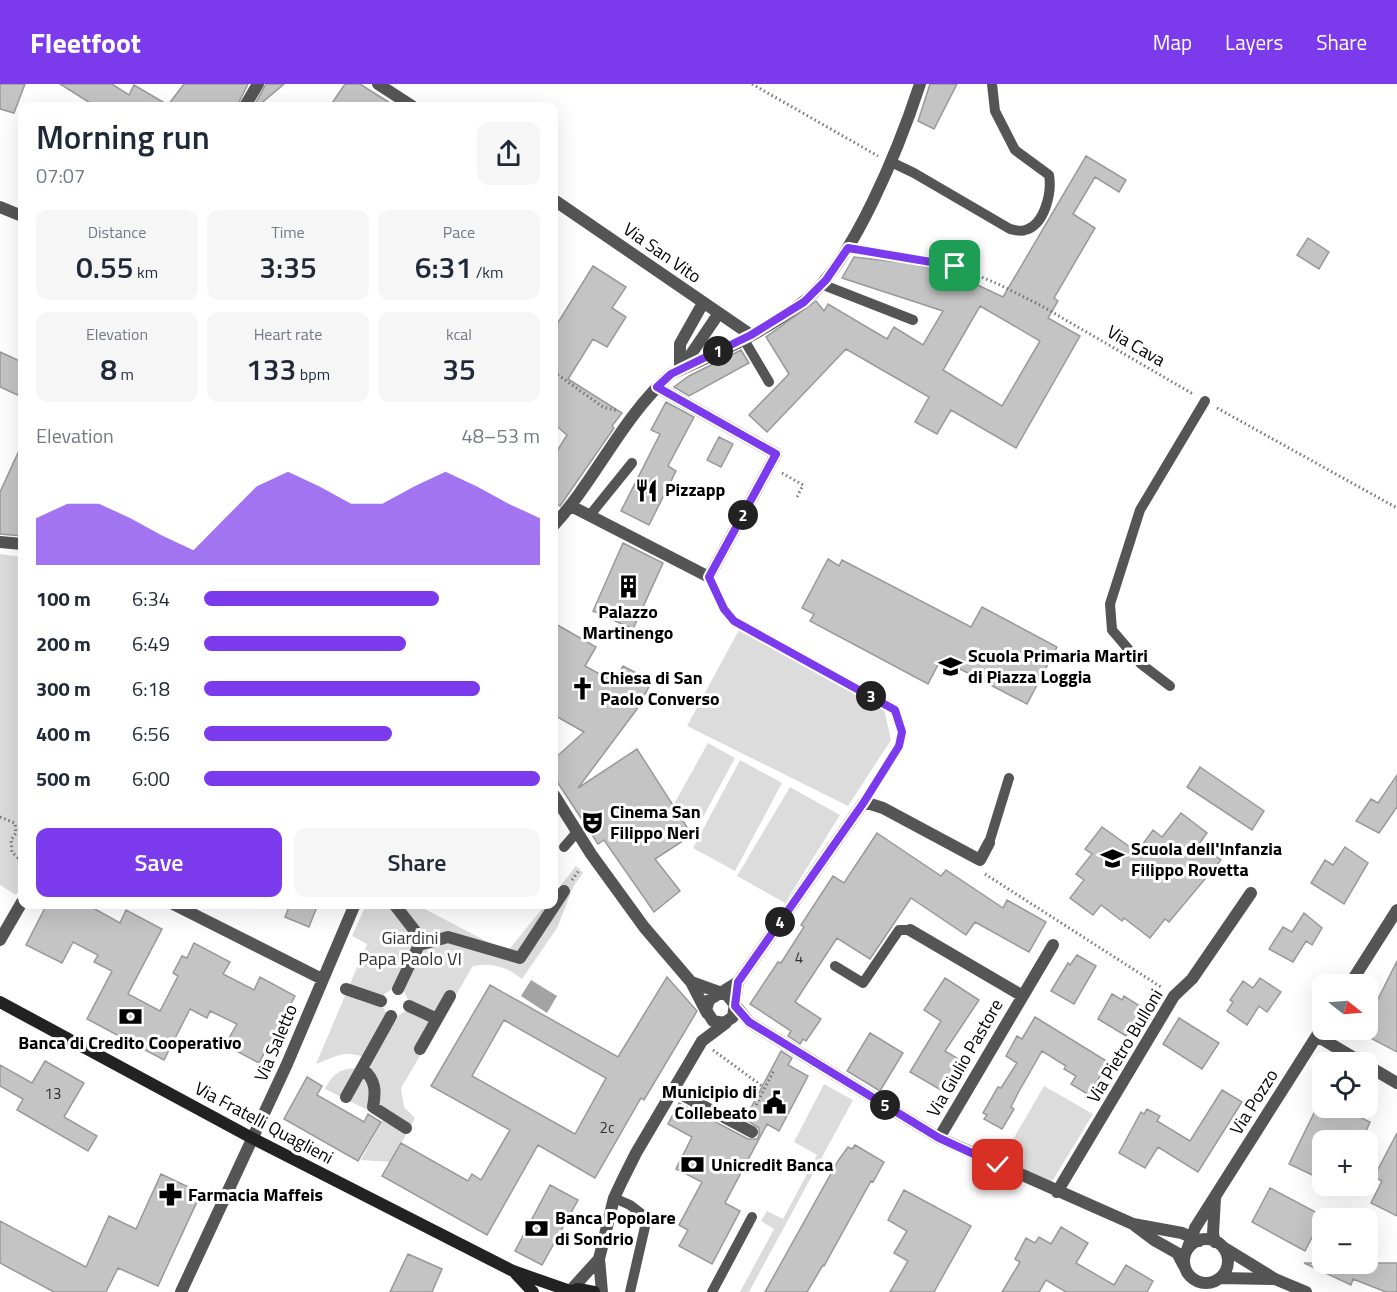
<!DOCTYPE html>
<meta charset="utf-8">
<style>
:root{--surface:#fff;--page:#f6f6f7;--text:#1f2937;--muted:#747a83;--accent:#7c3aed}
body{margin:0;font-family:"Titillium Web",sans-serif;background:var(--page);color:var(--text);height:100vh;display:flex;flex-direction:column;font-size:22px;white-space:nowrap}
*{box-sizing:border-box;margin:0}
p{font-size:20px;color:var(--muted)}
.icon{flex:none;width:33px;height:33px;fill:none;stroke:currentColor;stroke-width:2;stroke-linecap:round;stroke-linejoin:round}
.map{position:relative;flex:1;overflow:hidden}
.side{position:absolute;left:18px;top:18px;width:540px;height:807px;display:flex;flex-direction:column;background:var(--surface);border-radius:12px;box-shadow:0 6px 24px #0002}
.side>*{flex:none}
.needle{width:39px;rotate:107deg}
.buttons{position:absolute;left:1312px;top:890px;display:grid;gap:12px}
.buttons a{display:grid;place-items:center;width:66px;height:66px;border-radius:12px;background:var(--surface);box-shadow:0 6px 24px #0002;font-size:30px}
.pin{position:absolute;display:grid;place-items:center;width:51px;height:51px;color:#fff;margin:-26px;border-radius:12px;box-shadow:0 3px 9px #0006}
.km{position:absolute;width:30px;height:30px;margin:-15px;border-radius:50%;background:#222;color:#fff;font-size:16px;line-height:30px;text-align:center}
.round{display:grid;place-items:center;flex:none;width:63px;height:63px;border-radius:12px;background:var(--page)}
.overview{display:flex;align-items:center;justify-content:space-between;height:102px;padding:0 18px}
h1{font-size:33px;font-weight:600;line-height:45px}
.figures{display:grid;grid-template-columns:repeat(3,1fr);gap:9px;height:102px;padding:6px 18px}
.figures div{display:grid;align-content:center;border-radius:12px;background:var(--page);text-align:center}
.figures b{font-size:30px;font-weight:600}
.figures small{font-size:16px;font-weight:400}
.figures p{font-size:16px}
.chart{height:168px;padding:12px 18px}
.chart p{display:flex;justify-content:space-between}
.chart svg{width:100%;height:108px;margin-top:6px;fill:var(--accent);opacity:.7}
.action{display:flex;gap:12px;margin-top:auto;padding:12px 18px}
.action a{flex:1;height:69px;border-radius:12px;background:var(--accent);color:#fff;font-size:24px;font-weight:600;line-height:69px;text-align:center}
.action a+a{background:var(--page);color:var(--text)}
ul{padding:0 18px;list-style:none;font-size:20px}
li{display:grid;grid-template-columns:96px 72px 1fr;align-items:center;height:45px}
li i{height:15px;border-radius:8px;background:var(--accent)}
header{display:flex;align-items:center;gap:36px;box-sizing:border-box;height:84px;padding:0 30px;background:var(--accent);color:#fff}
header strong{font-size:28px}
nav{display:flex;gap:33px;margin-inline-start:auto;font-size:21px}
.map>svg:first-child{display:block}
.green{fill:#dcdcdc;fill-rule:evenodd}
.water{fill:#a3a3a3}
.building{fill:#c4c4c4;stroke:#999;stroke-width:1.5;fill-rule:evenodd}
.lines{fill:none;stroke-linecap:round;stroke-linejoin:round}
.path{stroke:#777;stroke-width:3;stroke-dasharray:1.5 3;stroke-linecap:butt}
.lane{stroke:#555;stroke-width:10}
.street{stroke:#555;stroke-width:12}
.secondary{stroke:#222;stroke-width:12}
.route-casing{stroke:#fff;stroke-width:12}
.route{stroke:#7c3aed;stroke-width:8}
.labels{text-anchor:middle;stroke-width:6;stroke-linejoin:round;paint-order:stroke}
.number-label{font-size:15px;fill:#313131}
.street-label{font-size:18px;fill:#000;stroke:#fff}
.poi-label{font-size:18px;font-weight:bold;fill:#000;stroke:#fff;text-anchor:start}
.park-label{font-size:18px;fill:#333;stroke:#fff}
</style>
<header>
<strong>Fleetfoot</strong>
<nav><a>Map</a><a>Layers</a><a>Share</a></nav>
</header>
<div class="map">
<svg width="1397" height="1208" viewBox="0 0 1397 1208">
<rect width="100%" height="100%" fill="#fff"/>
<path class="green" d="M0 470 22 473V801L16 811 0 801Z
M739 546 884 625 891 656 848 722 687 642Z
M708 659 735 674 702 735 674 720Z
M740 676 782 699 735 787 693 764Z
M790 703 840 731 785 819 737 792Z
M576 782 583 789 573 803 557 844 522 895C506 883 494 878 473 882L401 1004 404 1023 415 1034 391 1078 361 1076 384 1034 325 1005C334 988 341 984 360 984L365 973C342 966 337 972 316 980L367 860 352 852 366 821H417L507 868 545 821 554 820V810ZM394 904 403 906 409 917 407 926 396 933 388 931 381 921 384 910Z
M824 1000 853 1016 749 1208H740L774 1145 761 1137 767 1127 783 1135 817 1071 794 1058Z
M1044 1002 1093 1030 1053 1096 1049 1098 1001 1076Z"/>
<path class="water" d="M531 896 557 912 547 929 521 912Z"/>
<path class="building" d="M0 0H25L14 29 0 25Z
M60 0H112L129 11 134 1 168 21 184 0H248L237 22H95Z
M266 0H284L258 22H254Z
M345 0H360L395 22H330Z
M930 0H957L934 45 918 37Z
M1086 72 1126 96 1119 108 1095 93 1073 130 1095 144 1054 214 1058 217 1048 234 1080 252 1016 364 951 326 937 350 915 338 929 313 846 265 767 348 749 331 789 290 766 253 816 217 824 227 828 220 887 255 894 243 923 261 943 227 842 194 854 173 906 179 950 188 1003 213ZM980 222 1040 257 1002 322 943 286Z
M1308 154 1329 168 1319 185 1297 171Z
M593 182 626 203 612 224 626 233 607 263 593 255 568 295 622 329 612 342 614 344 560 422 554 418V372L567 351 554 340V245Z
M741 266 749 279 689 312 674 303 689 292Z
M0 268 22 278V313L0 303Z
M666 318 694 333 668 382 676 387 649 441 621 427 660 350 651 346Z
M719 353 733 360 721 383 707 376Z
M22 360V452L0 450V408Z
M623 459 663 479 633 545 593 527Z
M828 475 839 482 842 476 971 543 982 523 1057 563 1027 620 941 575 928 600 810 537 814 530 802 524Z
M554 539 596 563 585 582 614 598 623 582 652 597 637 625 578 704 637 665 692 751 655 775 680 807 654 828 604 756 598 760 554 693V675L584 648 554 631Z
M1200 683 1264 727 1252 746 1187 703Z
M1397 691V723L1379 749 1356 737 1371 715 1378 719Z
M1181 729 1207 749 1199 760 1221 776 1169 838 1165 835 1150 854 1124 834 1122 837 1101 821 1093 831 1070 814 1084 796 1076 790 1092 770 1085 765 1102 743 1137 768 1153 746 1162 753Z
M877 749 941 792 946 786 1003 824 1007 816 1046 838 1029 868 975 838 966 851 911 814 870 875 837 854 795 918 821 935 806 957 803 955 800 960 788 952 791 947 750 920 778 878 781 879 804 843 801 841 833 792 844 799Z
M1345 763 1368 779 1344 820 1311 799 1325 776 1333 781Z
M47 820H86L120 839 126 826 162 845 128 910 160 927 178 892 173 889 182 872 187 874 194 859 230 878 223 890 254 906 260 893 295 912 259 979 225 961 237 940 210 927 207 934 190 925 164 976 87 935 112 887 94 878 98 871 73 858 62 879 26 861Z
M290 820H318L309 843 285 833Z
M1304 829 1322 844 1312 861 1306 857 1293 878 1269 865 1283 843 1292 848Z
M1077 871 1096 882 1074 920 1051 907 1068 879 1070 881Z
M1397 877V968L1361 949 1363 945H1368V935Z
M667 893 697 927 644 1016 641 1014 595 1094 538 1061 487 1151 382 1092 401 1059 468 1097 472 1090 481 1096 510 1046 431 1002 490 901 618 973ZM504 936 606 994 575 1050 472 992Z
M945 894 979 916 945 967 965 979 946 1009 910 988 941 937 924 926Z
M1260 894 1281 908 1267 928 1259 922 1247 941 1227 927 1233 918 1230 916 1243 897 1253 904Z
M1112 910 1122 916 1124 912 1143 924 1126 952 1098 935Z
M1035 933 1108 978 1089 1011 1071 1000 1076 992 1064 985 1066 982 1042 967 1018 1009 1011 1023 1014 1025 1002 1045 984 1035 987 1031 983 1029 998 1003 1001 1004 1017 979 1006 972 1017 952 1022 955Z
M1179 934 1219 959 1202 985 1163 960Z
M870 949 903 969 880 1007 847 987Z
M781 967 792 974 788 981 808 992 779 1047 767 1040 725 1119 740 1127 712 1180 679 1162 688 1146 679 1141 702 1098 676 1085 692 1053 668 1040 679 1019 748 1055H757L759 1051V1044L745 1035Z
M45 977 84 999 64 1033 97 1052 88 1067 17 1026 23 1015 0 1002V981L32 999Z
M307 993 322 1002 317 1011 364 1038 368 1030 381 1038 358 1077 284 1035Z
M1222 1006 1242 1018 1198 1088 1158 1063 1145 1084 1119 1069 1141 1028 1144 1030 1147 1025 1160 1032 1157 1037 1190 1057Z
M1317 1023H1339L1370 1038 1362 1056H1323V1096L1289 1080Z
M1397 1049V1132L1371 1119 1382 1097 1374 1093Z
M855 1061 884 1078 873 1098 871 1097 824 1182 823 1181 807 1208H765L838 1077 848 1063 852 1065Z
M161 1090 201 1109 158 1202 118 1184 106 1208H54L0 1179V1137L86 1183 109 1132 136 1145Z
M550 1101 578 1116 542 1181 515 1167Z
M1270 1104 1323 1132 1305 1167 1252 1138Z
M904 1106 971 1142 934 1208H890L908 1177 894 1169 907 1147 888 1136Z
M1061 1143 1088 1159 1076 1179 1114 1201 1126 1181 1153 1197 1147 1208H1066L1046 1196 1039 1208H1002L1020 1178 1015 1175 1026 1154 1035 1159 1039 1153 1051 1160Z
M408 1170 442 1185 432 1208H390Z
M1304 1179H1397V1208H1386L1353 1195 1351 1201Z"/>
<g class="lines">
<path class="path" d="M752 0 878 72
M864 167 955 182 998 200 1040 221 1193 310
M554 288 603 323 618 327
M1217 324 1397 424
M782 389 803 401 796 415
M0 733 15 739 16 749 11 756 12 768 22 778
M985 790 1161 903
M572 796 580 785
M713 966 762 1002
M754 1025 774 986"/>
<path class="lane" d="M891 78 914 89 1010 145C1015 146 1021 148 1025 146 1045 141 1052 108 1049 91L1015 66 995 27 992 0
M821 200 913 236
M743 254 769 298
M590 431 632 379
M709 493 724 525 734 537 895 626 902 648 899 662 864 718
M1170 602 1141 580 1112 546 1110 520 1140 426 1205 317
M989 759 1009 694
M564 763 578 747
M835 882 863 899 899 846H910
M614 1114 630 1121 647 1134 630 1208
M712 1208 752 1133"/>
<path class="street" d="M378 0 412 22
M245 22 258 0
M554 116 751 251
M0 123 22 132
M681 285 719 229
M680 286V260L703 219
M571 422 709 493 776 370 657 303
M554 441C597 394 622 333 671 290 716 270 763 249 803 218 853 180 900 61 920 0
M0 458 22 460
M554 711 591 770 644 843 691 898 707 929
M173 820 322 895
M394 820 415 847 419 861
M910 846 1021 911
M0 856 22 818
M691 898 727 911 749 938 939 1054 1133 1140 1182 1149 1199 1157
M738 898 733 933 724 939 713 937 706 926 709 916 738 898 864 718 883 724 980 776 989 759
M1350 900 1397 826
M346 905 381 917
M398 905 419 861 448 853 520 874 564 807
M409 922 437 935
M1317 952 1361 978
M420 965 450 912
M1368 982 1397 999
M362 984C376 996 376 1007 373 1023L406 1044
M673 1006 752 1048
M346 1013 391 932
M939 1054 1053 861
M1057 1108 1174 912 1192 895 1251 809
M1134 1141 1154 1156 1177 1169 1184 1182
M1184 1177a22 22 0 1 1 44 0a22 22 0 1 1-44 0Z
M1215 1158 1213 1150 1215 1114
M1223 1163 1275 1195 1306 1208
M1187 1166 1195 1144 1323 942
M1220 1194 1274 1195
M570 1207 599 1175
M181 1208 287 980 355 820
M602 1208 599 1175 614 1114 622 1097 636 1069 702 957 726 939"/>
<path class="secondary" d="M0 918 252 1054 513 1187 570 1207
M516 1190 533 1208
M569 1208 578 1205 594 1208"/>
</g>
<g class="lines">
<defs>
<path id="route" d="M955 182 848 164 826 196 804 218 751 251 671 290 657 303 776 370 709 493 724 525 734 537 895 626 902 648 899 662 864 718 738 898 735 922 749 938 939 1054 998 1081"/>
</defs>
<use href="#route" class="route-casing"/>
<use href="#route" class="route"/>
</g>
<defs>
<symbol id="restaurant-bare" viewBox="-9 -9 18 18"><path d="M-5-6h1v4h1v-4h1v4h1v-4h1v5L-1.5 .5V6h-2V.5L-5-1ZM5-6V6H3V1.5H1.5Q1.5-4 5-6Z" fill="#000" stroke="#fff" stroke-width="2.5" paint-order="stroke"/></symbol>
<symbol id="building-bare" viewBox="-9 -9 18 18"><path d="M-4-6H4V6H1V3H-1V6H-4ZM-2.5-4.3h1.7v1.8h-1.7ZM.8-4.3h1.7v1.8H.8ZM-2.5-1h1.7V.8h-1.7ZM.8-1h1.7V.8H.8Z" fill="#000" stroke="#fff" stroke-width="2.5" paint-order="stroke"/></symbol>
<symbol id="school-bare" viewBox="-9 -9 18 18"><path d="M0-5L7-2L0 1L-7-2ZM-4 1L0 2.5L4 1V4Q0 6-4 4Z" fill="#000" stroke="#fff" stroke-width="2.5" paint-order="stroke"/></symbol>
<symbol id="church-bare" viewBox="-9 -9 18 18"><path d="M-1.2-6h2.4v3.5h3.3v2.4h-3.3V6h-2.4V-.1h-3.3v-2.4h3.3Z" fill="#000" stroke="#fff" stroke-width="2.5" paint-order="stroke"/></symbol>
<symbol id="theatre-bare" viewBox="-9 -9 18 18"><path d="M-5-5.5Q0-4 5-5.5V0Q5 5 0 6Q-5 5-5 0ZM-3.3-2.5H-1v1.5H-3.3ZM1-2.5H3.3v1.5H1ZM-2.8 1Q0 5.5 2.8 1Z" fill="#000" stroke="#fff" stroke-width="2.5" paint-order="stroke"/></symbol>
<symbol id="bank-bare" viewBox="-9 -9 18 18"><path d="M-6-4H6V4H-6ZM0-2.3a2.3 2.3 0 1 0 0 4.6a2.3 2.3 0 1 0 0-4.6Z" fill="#000" stroke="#fff" stroke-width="2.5" paint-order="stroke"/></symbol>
<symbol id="civic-bare" viewBox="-9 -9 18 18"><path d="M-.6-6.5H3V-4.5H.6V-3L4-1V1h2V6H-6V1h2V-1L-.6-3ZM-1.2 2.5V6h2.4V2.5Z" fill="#000" stroke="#fff" stroke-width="2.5" paint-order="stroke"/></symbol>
<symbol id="pharmacy-bare" viewBox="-9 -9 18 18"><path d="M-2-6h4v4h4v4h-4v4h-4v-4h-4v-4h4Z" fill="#000" stroke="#fff" stroke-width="2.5" paint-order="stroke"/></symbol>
</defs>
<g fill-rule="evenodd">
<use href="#restaurant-bare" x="630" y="390" width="33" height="33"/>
<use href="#building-bare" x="612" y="486" width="33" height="33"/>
<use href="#school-bare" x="934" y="566" width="33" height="33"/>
<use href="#church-bare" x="566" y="588" width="33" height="33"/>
<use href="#theatre-bare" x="576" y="722" width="33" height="33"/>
<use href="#school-bare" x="1096" y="758" width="33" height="33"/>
<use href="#bank-bare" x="114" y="916" width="33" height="33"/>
<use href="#civic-bare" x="758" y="1002" width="33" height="33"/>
<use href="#bank-bare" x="676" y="1064" width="33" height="33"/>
<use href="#pharmacy-bare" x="154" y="1094" width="33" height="33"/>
<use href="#bank-bare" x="520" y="1128" width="33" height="33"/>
</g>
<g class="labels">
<g class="number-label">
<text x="799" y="879">4</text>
<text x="53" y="1015">13</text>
<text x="607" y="1049">2c</text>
</g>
<g class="street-label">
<text transform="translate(662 169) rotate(35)" y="6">Via San Vito</text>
<text transform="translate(1136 262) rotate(30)" y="6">Via Cava</text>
<text transform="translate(276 959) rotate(-67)" y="6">Via Saletto</text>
<text transform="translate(1125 962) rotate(-59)" y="6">Via Pietro Bulloni</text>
<text transform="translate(965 974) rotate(-60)" y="6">Via Giulio Pastore</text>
<text transform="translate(1254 1018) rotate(-58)" y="6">Via Pozzo</text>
<text transform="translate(264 1039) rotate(28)" y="6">Via Fratelli Quaglieni</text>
</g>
<g class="poi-label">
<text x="665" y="412">Pizzapp</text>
<text x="628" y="534" text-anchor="middle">Palazzo<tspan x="628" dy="21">Martinengo</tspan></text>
<text x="968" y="578">Scuola Primaria Martiri<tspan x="968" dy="21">di Piazza Loggia</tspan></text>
<text x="600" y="600">Chiesa di San<tspan x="600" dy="21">Paolo Converso</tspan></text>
<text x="610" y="734">Cinema San<tspan x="610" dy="21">Filippo Neri</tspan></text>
<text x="1131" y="771">Scuola dell'Infanzia<tspan x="1131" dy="21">Filippo Rovetta</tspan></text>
<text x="130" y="965" text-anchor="middle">Banca di Credito Cooperativo</text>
<text x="757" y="1014" text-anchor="end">Municipio di<tspan x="757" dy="21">Collebeato</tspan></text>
<text x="711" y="1087">Unicredit Banca</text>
<text x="188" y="1117">Farmacia Maffeis</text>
<text x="555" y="1140">Banca Popolare<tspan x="555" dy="21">di Sondrio</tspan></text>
</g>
<g class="park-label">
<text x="410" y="860">Giardini<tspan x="410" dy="21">Papa Paolo VI</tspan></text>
</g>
</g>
</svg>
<div class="buttons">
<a><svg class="needle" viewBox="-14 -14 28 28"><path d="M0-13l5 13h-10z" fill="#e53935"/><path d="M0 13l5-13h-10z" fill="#747a83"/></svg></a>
<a><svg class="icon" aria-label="locate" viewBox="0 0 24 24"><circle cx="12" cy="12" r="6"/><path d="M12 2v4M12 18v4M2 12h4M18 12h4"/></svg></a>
<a>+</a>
<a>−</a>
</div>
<div class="pin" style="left:955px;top:182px;background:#1e9e55"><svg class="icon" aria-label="arrive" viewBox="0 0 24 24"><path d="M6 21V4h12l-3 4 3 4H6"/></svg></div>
<div class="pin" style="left:998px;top:1081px;background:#d93025"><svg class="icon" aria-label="check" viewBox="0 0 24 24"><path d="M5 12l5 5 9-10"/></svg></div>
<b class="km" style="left:718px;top:267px">1</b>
<b class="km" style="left:743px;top:431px">2</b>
<b class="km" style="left:871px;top:612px">3</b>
<b class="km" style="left:780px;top:838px">4</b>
<b class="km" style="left:885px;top:1021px">5</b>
<section class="side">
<div class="overview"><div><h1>Morning run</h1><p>07:07</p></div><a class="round"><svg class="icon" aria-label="share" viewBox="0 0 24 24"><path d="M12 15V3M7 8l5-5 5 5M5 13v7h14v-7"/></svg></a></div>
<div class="figures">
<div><p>Distance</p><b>0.55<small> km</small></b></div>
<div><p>Time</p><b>3:35</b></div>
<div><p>Pace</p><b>6:31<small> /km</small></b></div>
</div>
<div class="figures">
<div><p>Elevation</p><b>8<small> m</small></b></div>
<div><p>Heart rate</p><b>133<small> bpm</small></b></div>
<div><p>kcal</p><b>35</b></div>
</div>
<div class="chart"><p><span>Elevation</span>48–53 m</p>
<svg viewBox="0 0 160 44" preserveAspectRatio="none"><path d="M0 44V25L10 19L20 19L30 25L40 32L50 38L60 25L70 12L80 6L90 12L100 19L110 19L120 12L130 6L140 12L150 19L160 25V44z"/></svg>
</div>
<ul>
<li><b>100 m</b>6:34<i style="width:70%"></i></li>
<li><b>200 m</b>6:49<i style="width:60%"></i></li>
<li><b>300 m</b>6:18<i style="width:82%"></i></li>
<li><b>400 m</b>6:56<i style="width:56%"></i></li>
<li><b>500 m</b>6:00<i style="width:100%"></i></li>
</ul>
<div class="action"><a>Save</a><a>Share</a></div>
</section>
</div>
